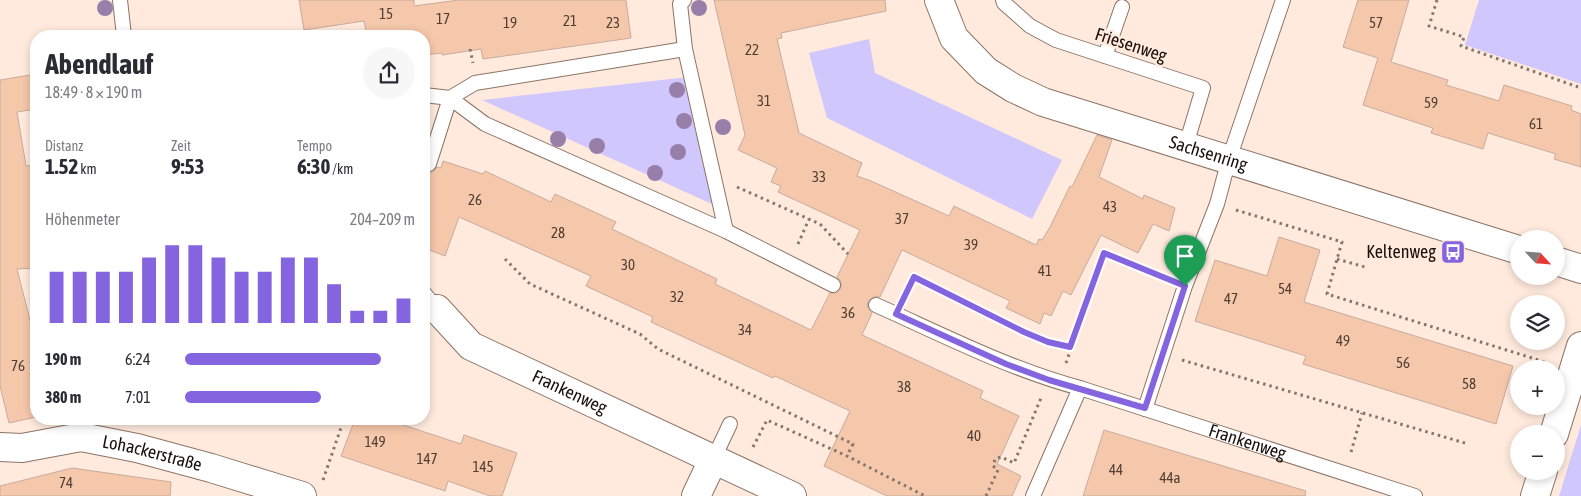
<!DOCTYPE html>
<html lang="de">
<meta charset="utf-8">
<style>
:root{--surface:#fff;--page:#f7f7f7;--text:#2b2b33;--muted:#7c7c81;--accent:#8464df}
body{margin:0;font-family:"Asap Condensed",sans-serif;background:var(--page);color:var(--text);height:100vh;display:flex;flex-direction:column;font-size:19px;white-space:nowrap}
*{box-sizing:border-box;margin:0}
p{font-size:16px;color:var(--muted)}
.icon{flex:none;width:28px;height:28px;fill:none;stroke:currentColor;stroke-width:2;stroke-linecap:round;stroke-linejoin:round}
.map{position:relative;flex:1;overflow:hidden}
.details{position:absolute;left:30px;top:30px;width:400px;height:395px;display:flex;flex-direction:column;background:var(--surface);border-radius:20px;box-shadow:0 2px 8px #0003}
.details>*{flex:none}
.needle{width:32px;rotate:116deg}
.buttons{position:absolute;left:1510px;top:230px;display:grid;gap:10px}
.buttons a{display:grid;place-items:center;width:55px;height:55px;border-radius:50%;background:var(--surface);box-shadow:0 2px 8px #0003;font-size:25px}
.pin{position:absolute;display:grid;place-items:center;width:42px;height:42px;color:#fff;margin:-51px -21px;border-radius:50% 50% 50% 0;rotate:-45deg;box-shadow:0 0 5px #0007}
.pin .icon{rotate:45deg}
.round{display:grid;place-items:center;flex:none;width:52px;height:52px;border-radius:26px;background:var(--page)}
.summary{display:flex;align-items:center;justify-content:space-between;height:85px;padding:0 15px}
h1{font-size:28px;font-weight:700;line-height:38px}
.figures{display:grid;grid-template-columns:repeat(3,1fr);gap:8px;height:85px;padding:5px 15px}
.figures div{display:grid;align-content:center}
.figures b{font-size:21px;font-weight:700}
.figures small{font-size:14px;font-weight:400}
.figures p{font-size:14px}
.chart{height:140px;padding:10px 15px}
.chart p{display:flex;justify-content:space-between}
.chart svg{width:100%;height:90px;margin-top:5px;stroke:var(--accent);stroke-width:6}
ul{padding:0 15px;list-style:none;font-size:16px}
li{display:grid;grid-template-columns:80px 60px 1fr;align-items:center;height:38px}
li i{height:12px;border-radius:6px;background:var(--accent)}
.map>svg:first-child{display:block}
.green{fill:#d0c7fd}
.building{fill:#f5c7ab;stroke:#c6ac9d}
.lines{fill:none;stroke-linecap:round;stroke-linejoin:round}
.service-casing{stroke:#8c7466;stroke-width:16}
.minor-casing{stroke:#8c7466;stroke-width:30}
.path{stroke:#85766d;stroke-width:3;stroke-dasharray:2.5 4;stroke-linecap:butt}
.service{stroke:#fff;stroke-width:14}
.minor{stroke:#fff;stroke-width:28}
.tree{fill:#977fa9}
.route-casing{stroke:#fff;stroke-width:10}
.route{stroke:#8464df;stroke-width:6}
.labels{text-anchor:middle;stroke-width:5;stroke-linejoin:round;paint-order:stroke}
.number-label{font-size:15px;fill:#503e33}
.street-label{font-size:18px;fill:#19100b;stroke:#ffeadd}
.poi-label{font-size:18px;fill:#19100b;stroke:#ffeadd;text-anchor:end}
</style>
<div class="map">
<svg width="1581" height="496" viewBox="0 0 1581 496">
<rect width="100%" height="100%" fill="#ffeadd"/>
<path class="green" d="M1479 0H1581V84L1465 45Z
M869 39 875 73 1062 160 1032 219 827 118 809 53Z
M689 77 723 209 482 100Z
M1581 425V496H1559Z"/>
<path class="building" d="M299 0H414V6L459 0H626L631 38 483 59 481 49 442 55V53L424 55V36H412L411 30 367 36 364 21 304 30Z
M714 0H885L886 11 781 33 782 38 777 39 799 133 862 163 857 176 871 181 949 216 954 206 1036 245 1039 239 1042 240 1050 227 1070 186 1072 187 1097 135 1112 140 1099 177 1143 199 1144 195 1175 208 1169 231 1153 224 1138 253 1101 235 1071 295 1063 291 1051 316 1044 313 1040 324 1006 308 1010 301 902 250 880 297 875 296 868 301 867 306 872 313 862 335 983 391 980 398 1019 416 997 464 1021 476 1012 496H887L824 466 850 411 775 376 773 378 651 322 653 317 586 286 591 276 459 217 445 256 424 248V171L430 173 434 171 437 167 441 168 443 161 483 174 485 171 551 202 555 194 616 222 612 229 717 279 715 284 811 330 830 293H837L841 288V281L837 277 860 230 778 192 781 186 771 182 777 168 738 150 745 135Z
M1358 0H1409L1391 62 1448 80 1446 85 1499 101 1504 85 1572 106 1571 110 1581 114V167L1554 159 1556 154 1488 133 1483 149 1431 133 1433 128 1363 105 1378 58 1343 47Z
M36 74V109L17 112 26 166 36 164V268L17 269 31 324 36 322V417L9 423 0 386V80Z
M1279 237 1320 250 1304 302 1513 366 1496 424 1303 364 1306 356 1195 321 1215 260 1267 276Z
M355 419H385L461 444 464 435 517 453 502 496H490L448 481 445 491 341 456Z
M1104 430 1306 491 1305 496H1083Z
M72 468 171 482 170 496H0V486Z"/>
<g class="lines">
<defs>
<g id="service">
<path d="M120 0 124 36"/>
<path d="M684 0 680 4 685 49 726 231"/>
<path d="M1003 0 1004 3 1030 26 1056 40 1203 88 1186 145"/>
<path d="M1105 56 1122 7"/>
<path d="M424 95 450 98 485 124 726 231 833 285"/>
<path d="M429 164 450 98 475 83 685 49"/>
<path d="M424 293 437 309"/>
<path d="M876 305C943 335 1009 369 1080 388L1033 496"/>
<path id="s1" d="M1080 388 1415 496"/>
<path d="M1145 409 1185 286 1217 204 1229 159 1283 0"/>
<path d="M713 460 730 424"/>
</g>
<g id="minor">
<path id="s2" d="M939 0 954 38 986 71 1013 88 1043 102 1519 250"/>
<path d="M1556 261 1581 269"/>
<path id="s3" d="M437 309 471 346 792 496"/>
<path d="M1554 434 1581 346"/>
<path id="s4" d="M0 447 22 448 81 437 137 448 211 468 302 496"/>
<path d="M696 496 713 460"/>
<path d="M1535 496 1543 471"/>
</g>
</defs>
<use href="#service" class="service-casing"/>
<use href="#minor" class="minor-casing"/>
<path class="path" d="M1437 0 1429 26 1464 37 1461 46 1581 88
M470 49 473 63
M737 187 820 224 848 254
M1236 210 1342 242 1327 294 1548 363
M798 244 809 219
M505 259 530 284 640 334 658 349 853 444 847 456
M1337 259 1365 267
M905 296 914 277 1024 332 1049 342 1070 347
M1182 360 1465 443
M1066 363 1104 253 1166 278
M753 447 767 420 847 456 925 496
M1351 452 1362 413
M323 480 344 419
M986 496 998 470 993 466 995 459 1001 457 1014 463 1041 398"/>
<use href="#service" class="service"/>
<use href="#minor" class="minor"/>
</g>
<g class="tree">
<circle cx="105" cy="8" r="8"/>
<circle cx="699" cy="8" r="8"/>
<circle cx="677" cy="90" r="8"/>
<circle cx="684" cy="121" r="8"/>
<circle cx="723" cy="127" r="8"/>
<circle cx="558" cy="139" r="8"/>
<circle cx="597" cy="146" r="8"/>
<circle cx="678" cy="152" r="8"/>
<circle cx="655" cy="173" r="8"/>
</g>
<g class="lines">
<defs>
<path id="route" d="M1104 253 1185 286 1145 408 1049 380 1006 364 896 314 914 277 1024 332 1048 342 1070 347Z"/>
</defs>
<use href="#route" class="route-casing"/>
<use href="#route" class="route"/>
</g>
<defs>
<symbol id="bus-square" viewBox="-11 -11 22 22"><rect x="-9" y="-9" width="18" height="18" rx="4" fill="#8464df" stroke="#ffeadd"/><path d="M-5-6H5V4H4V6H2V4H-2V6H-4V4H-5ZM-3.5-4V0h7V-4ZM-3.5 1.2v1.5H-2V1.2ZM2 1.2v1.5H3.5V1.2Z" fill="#fff"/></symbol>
</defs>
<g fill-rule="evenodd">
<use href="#bus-square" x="1439" y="238" width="28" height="28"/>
</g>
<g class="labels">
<g class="number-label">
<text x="386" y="19">15</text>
<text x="443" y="24">17</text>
<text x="570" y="26">21</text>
<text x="510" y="28">19</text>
<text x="613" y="28">23</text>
<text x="1376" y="28">57</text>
<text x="752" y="55">22</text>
<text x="764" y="106">31</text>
<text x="1431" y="108">59</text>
<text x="1536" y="129">61</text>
<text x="819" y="182">33</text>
<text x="475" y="205">26</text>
<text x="1110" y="212">43</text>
<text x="902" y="224">37</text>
<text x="558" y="238">28</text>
<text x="971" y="250">39</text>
<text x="628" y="270">30</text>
<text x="1045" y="276">41</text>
<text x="1285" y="294">54</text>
<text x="677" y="302">32</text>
<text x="1231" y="304">47</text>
<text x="848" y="318">36</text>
<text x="745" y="335">34</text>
<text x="1343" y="346">49</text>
<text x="1403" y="368">56</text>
<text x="18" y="371">76</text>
<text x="1469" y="389">58</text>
<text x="904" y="392">38</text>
<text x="974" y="441">40</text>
<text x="375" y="447">149</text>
<text x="427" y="464">147</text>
<text x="483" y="472">145</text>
<text x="1116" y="475">44</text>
<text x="1170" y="483">44a</text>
<text x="66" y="488">74</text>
</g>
<g class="street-label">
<text transform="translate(1131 45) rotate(18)" y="6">Friesenweg</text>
<text dy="6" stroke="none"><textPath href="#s2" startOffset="325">Sachsenring</textPath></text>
<text dy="6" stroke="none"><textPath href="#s3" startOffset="159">Frankenweg</textPath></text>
<text dy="6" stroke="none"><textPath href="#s1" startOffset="176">Frankenweg</textPath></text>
<text dy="6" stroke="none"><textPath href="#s4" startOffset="155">Lohackerstraße</textPath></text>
</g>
<g class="poi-label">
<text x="1436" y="258">Keltenweg</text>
</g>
</g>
</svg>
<div class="buttons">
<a><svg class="needle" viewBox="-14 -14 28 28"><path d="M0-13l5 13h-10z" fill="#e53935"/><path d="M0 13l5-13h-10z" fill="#7c7c81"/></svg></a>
<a><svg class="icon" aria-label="layers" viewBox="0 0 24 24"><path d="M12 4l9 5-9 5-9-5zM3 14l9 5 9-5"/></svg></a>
<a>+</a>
<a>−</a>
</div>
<div class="pin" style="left:1185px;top:286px;background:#1e9e55"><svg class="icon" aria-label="arrive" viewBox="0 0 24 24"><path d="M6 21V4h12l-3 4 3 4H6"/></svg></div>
<section class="details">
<div class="summary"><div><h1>Abendlauf</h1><p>18:49 · 8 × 190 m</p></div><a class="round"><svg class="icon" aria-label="share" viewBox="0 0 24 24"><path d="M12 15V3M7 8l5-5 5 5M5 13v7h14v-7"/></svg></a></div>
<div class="figures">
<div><p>Distanz</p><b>1.52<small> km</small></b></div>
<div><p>Zeit</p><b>9:53</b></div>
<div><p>Tempo</p><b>6:30<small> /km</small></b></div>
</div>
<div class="chart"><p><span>Höhenmeter</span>204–209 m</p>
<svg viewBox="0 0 160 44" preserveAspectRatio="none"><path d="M5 44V19M15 44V19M25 44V19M35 44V19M45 44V12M55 44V6M65 44V6M75 44V12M85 44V19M95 44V19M105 44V12M115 44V12M125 44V25M135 44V38M145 44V38M155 44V32"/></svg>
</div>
<ul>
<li><b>190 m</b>6:24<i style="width:85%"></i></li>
<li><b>380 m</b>7:01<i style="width:59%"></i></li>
</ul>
</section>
</div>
